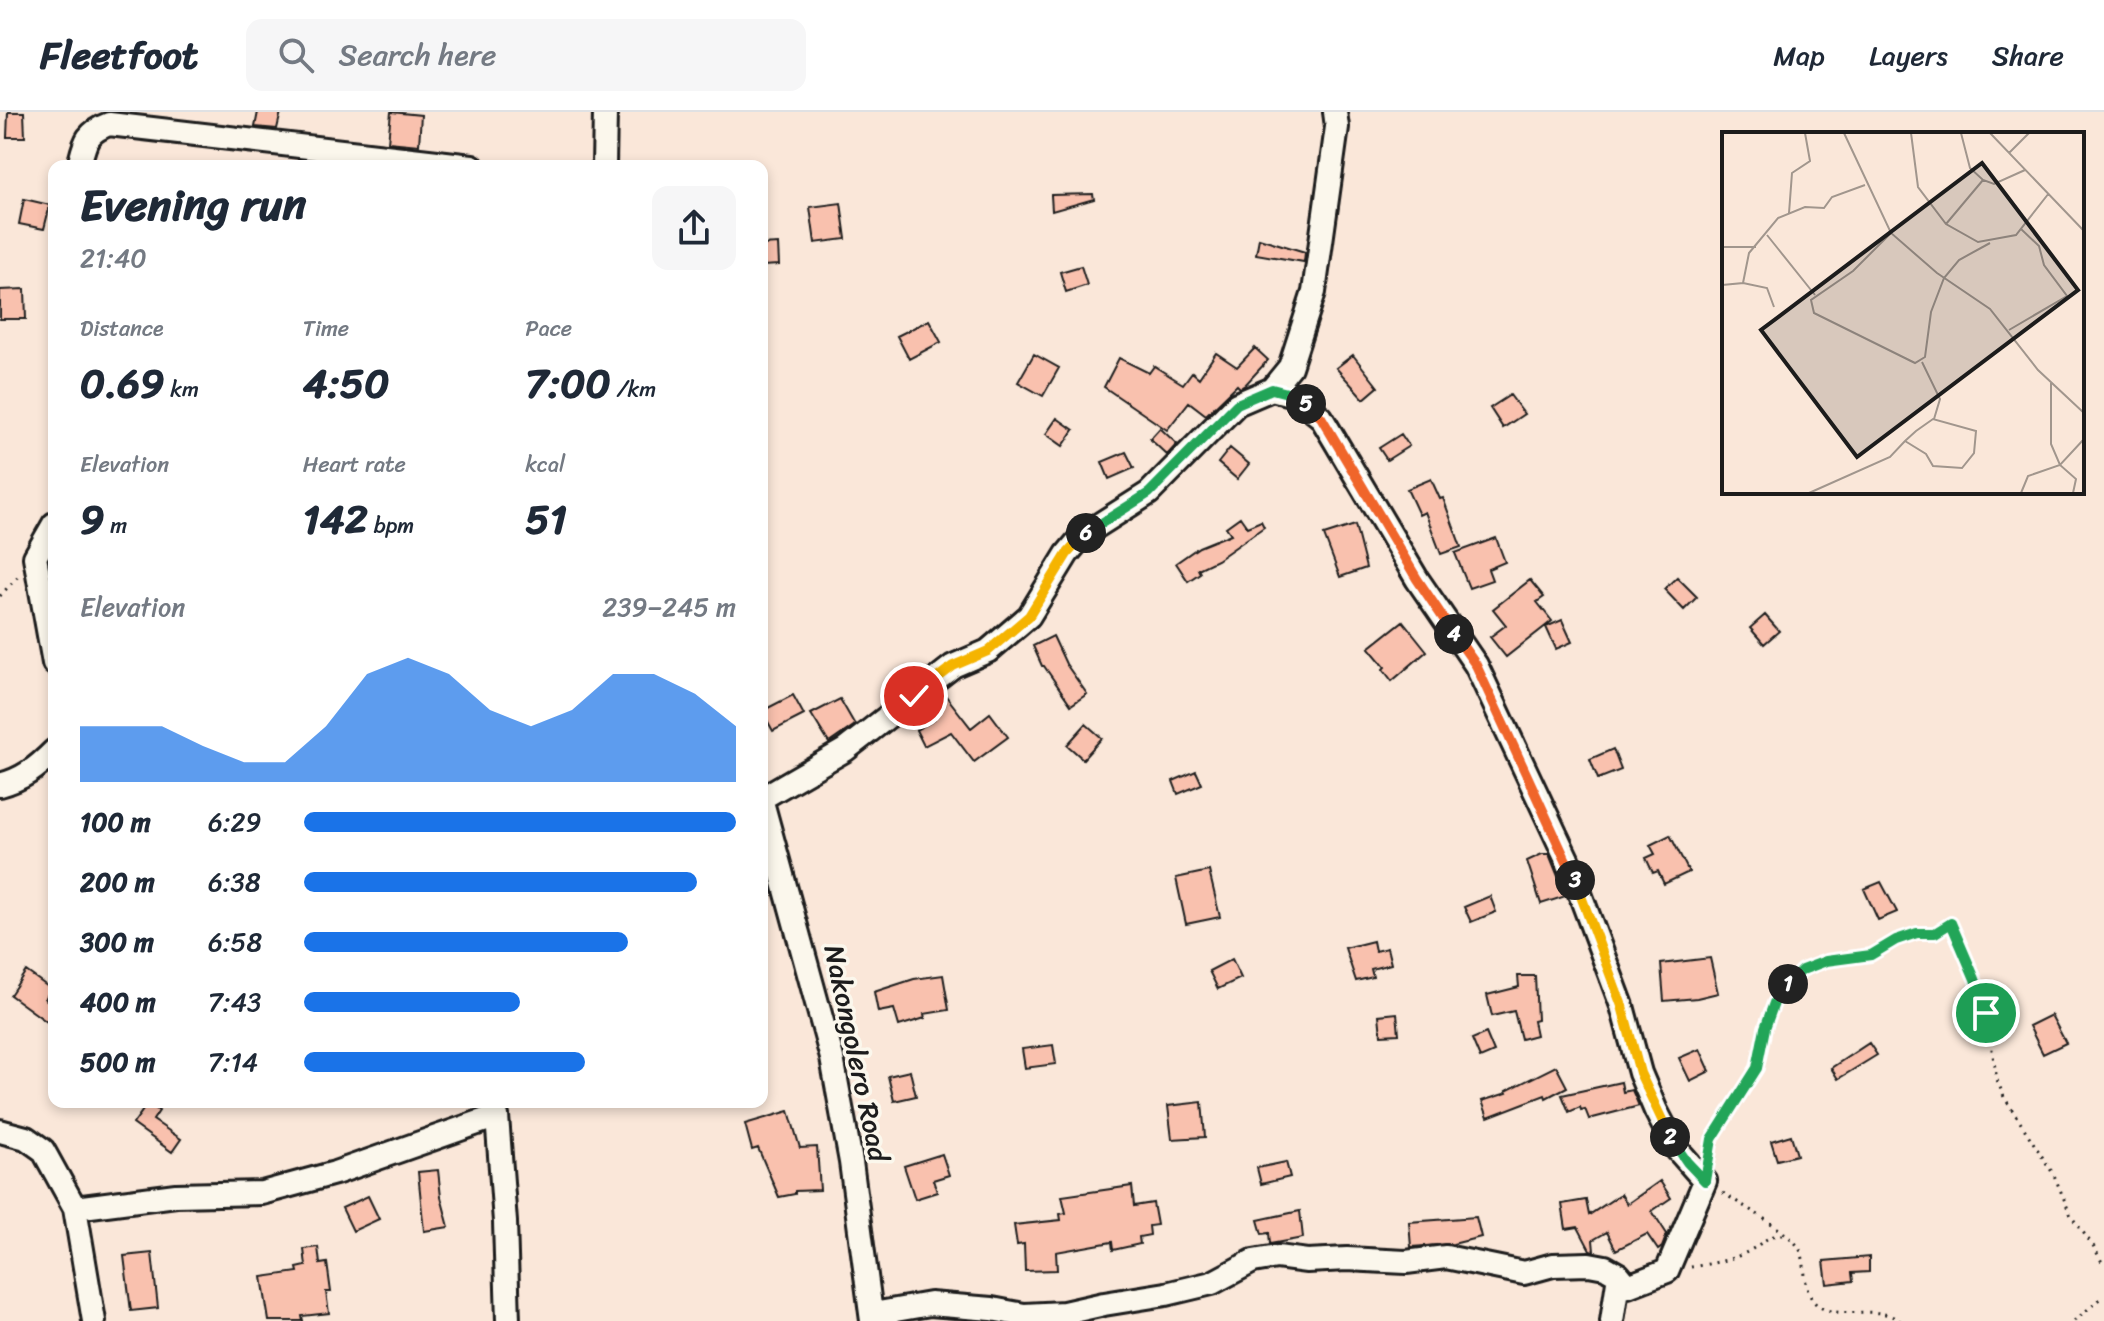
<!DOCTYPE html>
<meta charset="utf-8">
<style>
:root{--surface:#fff;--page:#f6f6f7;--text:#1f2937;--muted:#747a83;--line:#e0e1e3;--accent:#1a73e8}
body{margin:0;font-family:Sriracha,sans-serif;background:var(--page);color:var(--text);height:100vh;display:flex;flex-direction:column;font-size:30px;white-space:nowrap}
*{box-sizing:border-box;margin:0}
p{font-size:26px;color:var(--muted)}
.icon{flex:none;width:44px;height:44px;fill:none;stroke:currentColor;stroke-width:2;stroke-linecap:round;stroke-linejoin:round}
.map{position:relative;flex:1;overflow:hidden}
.details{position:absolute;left:48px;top:48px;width:720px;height:948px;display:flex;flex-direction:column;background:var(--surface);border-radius:16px;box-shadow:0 4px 12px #0003}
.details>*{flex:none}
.pin{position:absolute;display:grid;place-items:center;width:68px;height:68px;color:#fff;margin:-34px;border:4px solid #fff;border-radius:50%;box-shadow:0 2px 8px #0007}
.km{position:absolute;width:40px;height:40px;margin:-20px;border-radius:50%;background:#222;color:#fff;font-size:22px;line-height:40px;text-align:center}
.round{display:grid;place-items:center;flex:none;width:84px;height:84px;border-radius:16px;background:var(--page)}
.head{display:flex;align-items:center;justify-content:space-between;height:136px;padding:0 32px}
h1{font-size:44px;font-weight:700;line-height:60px}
.stats{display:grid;grid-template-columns:repeat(3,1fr);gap:12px;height:136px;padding:8px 32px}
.stats div{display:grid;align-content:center}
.stats b{font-size:40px;font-weight:700}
.stats small{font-size:22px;font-weight:400}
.stats p{font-size:22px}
.chart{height:224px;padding:16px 32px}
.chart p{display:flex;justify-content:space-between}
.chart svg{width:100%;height:144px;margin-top:8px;fill:var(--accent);opacity:.7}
ul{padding:0 32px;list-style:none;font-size:26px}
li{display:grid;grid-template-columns:128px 96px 1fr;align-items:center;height:60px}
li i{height:20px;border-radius:10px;background:var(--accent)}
header{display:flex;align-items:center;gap:48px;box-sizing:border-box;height:112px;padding:0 40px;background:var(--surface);border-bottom:2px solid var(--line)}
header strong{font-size:38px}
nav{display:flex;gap:44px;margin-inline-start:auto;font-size:28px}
.search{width:560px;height:72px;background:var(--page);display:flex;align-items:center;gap:20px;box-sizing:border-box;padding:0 28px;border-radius:16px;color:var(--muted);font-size:30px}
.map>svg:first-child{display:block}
.building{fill:#f9c1ae;stroke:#1c1c1c;stroke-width:2}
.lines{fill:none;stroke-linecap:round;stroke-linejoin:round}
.minor-casing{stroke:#1c1c1c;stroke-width:28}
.path{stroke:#1c1c1c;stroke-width:3;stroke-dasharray:2 6;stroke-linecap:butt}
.minor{stroke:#fbf7ec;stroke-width:22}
.split-1-casing{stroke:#fff;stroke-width:16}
.split-2-casing{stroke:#fff;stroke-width:16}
.split-3-casing{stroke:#fff;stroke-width:16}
.split-4-casing{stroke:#fff;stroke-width:16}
.split-5-casing{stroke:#fff;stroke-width:16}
.split-6-casing{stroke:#fff;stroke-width:16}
.split-7-casing{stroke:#fff;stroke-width:16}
.split-1{stroke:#22a559;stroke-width:10}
.split-2{stroke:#22a559;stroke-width:10}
.split-3{stroke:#f5b400;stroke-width:10}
.split-4{stroke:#f0652b;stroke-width:10}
.split-5{stroke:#f0652b;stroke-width:10}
.split-6{stroke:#22a559;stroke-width:10}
.split-7{stroke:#f5b400;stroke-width:10}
.labels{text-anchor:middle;stroke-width:7;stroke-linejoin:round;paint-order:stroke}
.street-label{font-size:28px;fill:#1c1c1c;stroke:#fbf7ec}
.inset-road{fill:none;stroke:#a1968d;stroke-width:2}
.view{fill:#1c1c1c;fill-opacity:0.15;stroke:#1c1c1c;stroke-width:4}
.inset-edge{fill:none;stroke:#1c1c1c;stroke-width:4}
</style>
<header>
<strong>Fleetfoot</strong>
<div class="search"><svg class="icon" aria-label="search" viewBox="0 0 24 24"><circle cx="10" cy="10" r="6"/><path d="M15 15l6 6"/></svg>Search here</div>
<nav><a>Map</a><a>Layers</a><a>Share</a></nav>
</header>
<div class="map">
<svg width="2104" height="1209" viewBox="0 0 2104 1209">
<rect width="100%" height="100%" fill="#fae7d9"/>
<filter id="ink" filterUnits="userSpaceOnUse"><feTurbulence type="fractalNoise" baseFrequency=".0125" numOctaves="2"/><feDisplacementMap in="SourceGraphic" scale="16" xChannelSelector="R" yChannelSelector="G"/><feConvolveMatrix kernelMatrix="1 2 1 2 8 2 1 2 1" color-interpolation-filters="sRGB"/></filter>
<g filter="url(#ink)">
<path class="building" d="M8 0H24L25 25H7Z
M258 0H281L277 17 255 15Z
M391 0 421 3 419 33 388 30Z
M1093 82 1094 87 1052 99 1051 83Z
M24 87 50 93 44 117 19 112Z
M841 91 846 127 815 131 810 95Z
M1259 126 1305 140 1304 150 1256 142Z
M778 132 779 153 762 154V133Z
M1081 154 1087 173 1066 180 1060 160Z
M25 177 26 207H0V178Z
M929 208 941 230 909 247 897 224Z
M1255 236 1268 248 1245 273 1240 276 1237 273 1206 303 1189 290 1167 318 1104 275 1119 246 1149 261 1154 254 1183 272 1192 260 1199 266 1216 241 1237 255Z
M1034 242 1059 256 1043 284 1018 270Z
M1353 243 1378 275 1364 287 1336 256Z
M1510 283 1524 302 1503 316 1490 296Z
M1057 306 1074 318 1063 334 1046 322Z
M1160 316 1177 332 1167 343 1150 327Z
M1401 322 1409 334 1387 348 1379 336Z
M1230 336 1249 352 1237 367 1218 351Z
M1126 340 1134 356 1109 367 1102 350Z
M1431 367 1440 387 1443 386 1461 435 1441 442 1425 400 1419 403 1407 377Z
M1240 405 1247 415 1261 409 1264 415 1217 448 1198 457 1200 461 1188 469 1176 451 1199 435 1231 422 1226 415Z
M1355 413 1366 456 1340 465 1324 423Z
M1496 426 1505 450 1488 457 1492 468 1469 476 1455 441Z
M1677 465 1697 485 1684 498 1664 477Z
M1530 468 1544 485 1537 490 1552 509 1506 545 1490 525 1506 513 1493 497Z
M1765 503 1779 519 1764 532 1750 516Z
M1562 508 1572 530 1556 537 1546 515Z
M1403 509 1427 539 1392 569 1383 557 1385 555 1369 536Z
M1053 524 1066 552 1087 582 1071 593 1044 554H1042L1033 534Z
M793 583 804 603 773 619 762 599Z
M946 584 971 616 990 601 1008 625 974 650 951 620 924 634 916 618 934 608 927 599Z
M840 587 855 613 829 631 811 602Z
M1086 612 1102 626 1083 647 1067 633Z
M1613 637 1621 658 1598 667 1590 647Z
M1196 659 1202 672 1178 682 1173 669Z
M1670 723 1689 760 1664 772 1658 759 1653 761 1646 746 1655 742 1650 733Z
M1542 742H1549L1566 784 1541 792 1527 749Z
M1209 759 1220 805 1186 812 1176 766Z
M1881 770 1897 800 1878 808 1864 777Z
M1490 784 1496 800 1471 810 1464 795Z
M1373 829 1375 839 1387 836 1391 852 1371 857 1373 865 1356 869 1345 836Z
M1710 846 1718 881 1697 886 1664 889 1661 852Z
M1232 847 1241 866 1218 877 1209 859Z
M26 859 51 877 45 887 54 893V915L10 883Z
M943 863 949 898 924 902 925 906 899 914 894 897 878 900 874 880 914 867Z
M1518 864H1535L1537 908 1533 909 1536 923 1521 927 1514 899 1492 904 1487 883 1519 875Z
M1397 901 1399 922 1381 923 1379 903Z
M2051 903 2066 931 2043 942 2029 914Z
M1486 921 1494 940 1480 946 1472 927Z
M1869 931 1877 943 1838 967 1831 956Z
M1053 933 1056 952 1025 956 1022 937Z
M1700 937 1710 959 1690 969 1679 946Z
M1556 954 1567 975 1546 986 1545 983 1488 1005 1482 989 1507 981 1506 979Z
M910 959 916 984 894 989 888 964Z
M1621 970 1623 980 1632 978 1639 994 1589 1007 1585 997 1581 998 1580 995 1569 1000 1562 983Z
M1202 990 1205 1025 1172 1027 1168 994Z
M148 991 159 999 153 1008 181 1027 172 1040 133 1012Z
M789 999 800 1036 817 1035 820 1078 795 1079V1082L779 1085 758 1036 752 1038 745 1012Z
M1791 1023 1797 1043 1777 1048 1771 1029Z
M942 1042 949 1063 933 1068 937 1080 915 1087 904 1054Z
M1286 1050 1290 1065 1261 1072 1257 1056Z
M438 1058 441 1085 449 1115 424 1119 418 1060Z
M1660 1069 1671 1086 1652 1099 1667 1122 1662 1135 1658 1138 1647 1122 1616 1138 1607 1120 1593 1128 1594 1139 1590 1138 1578 1115 1566 1117 1562 1092 1586 1088 1589 1103 1621 1082 1627 1092Z
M1132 1074 1134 1094 1153 1091 1157 1113 1149 1114 1150 1123 1139 1125 1140 1132 1113 1138 1112 1130 1056 1140 1057 1158 1025 1159 1024 1132 1017 1133 1014 1113 1061 1108 1060 1102 1066 1101 1062 1084Z
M368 1084 379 1107 353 1119 342 1096Z
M1300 1099 1303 1126 1270 1132 1269 1121 1262 1122 1258 1108Z
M1476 1105 1481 1125 1453 1132 1411 1135 1409 1110Z
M318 1135 320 1152 327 1151 331 1180H326L329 1201 302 1204 303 1209H269L262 1165 298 1160 297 1156 306 1154 304 1137Z
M152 1141 158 1196 131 1199 124 1144Z
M1869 1145V1160L1852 1161 1853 1169 1827 1172 1824 1149Z"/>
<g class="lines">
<defs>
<path id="minor" d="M79 54C85 31 85 21 109 12L472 54
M604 54 605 0
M1272 277 1290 255 1314 180 1337 15 1335 0
M54 412 35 445 54 551
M0 673C23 667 37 656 54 639
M762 686 845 638 953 554 988 539 1029 504 1067 442 1083 423 1149 381 1237 292 1272 277 1291 282 1321 305 1417 467 1476 553 1567 747 1622 894 1640 961 1656 999 1675 1035 1705 1069 1667 1159 1628 1174 1619 1163 1605 1155 1589 1152 1553 1153 1524 1161 1446 1145 1406 1150 1347 1147 1307 1149 1277 1145 1253 1149 1212 1171 1166 1182 1104 1192 1064 1201 1024 1203 992 1197 930 1192 873 1202
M762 690 832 946 851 1050 872 1209
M492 991 497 1004 505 1110 508 1209
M0 1019 26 1026 43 1038 75 1096 94 1209
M75 1096 176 1083 262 1081 335 1061 497 1004
M1612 1209 1619 1163"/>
</defs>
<use href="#minor" class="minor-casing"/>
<path class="path" d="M0 484 19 463
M1711 1044 1712 1027 1720 1011 1757 956 1765 916 1774 891 1790 869 1802 858 1826 849 1871 843 1896 828 1917 821H1935L1951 811 1975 867 1986 901 1997 968 2004 985 2054 1063 2071 1104 2094 1135 2104 1154
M1723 1081C1741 1093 1789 1119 1799 1136 1809 1153 1799 1176 1818 1194 1843 1209 1876 1191 1900 1209
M1691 1155C1709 1152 1733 1148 1749 1139 1762 1132 1768 1122 1784 1123
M2074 1209 2104 1184"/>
<use href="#minor" class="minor"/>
</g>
</g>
<g class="lines" filter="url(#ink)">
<defs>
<path id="split-1" d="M1788 872 1802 858 1826 849 1871 843 1896 828 1917 821H1935L1951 811 1975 867 1986 901"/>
<path id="split-2" d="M1670 1025 1687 1050 1705 1069 1712 1027 1757 956 1765 916 1774 891 1788 872"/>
<path id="split-3" d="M1575 768 1622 894 1640 961 1670 1025"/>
<path id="split-4" d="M1454 522 1476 553 1575 768"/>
<path id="split-5" d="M1306 292 1321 305 1417 467 1454 522"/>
<path id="split-6" d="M1086 421 1149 381 1237 292 1272 277 1291 282 1306 292"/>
<path id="split-7" d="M914 584 953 554 988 539 1029 504 1067 442 1086 421"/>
</defs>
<use href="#split-1" class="split-1-casing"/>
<use href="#split-2" class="split-2-casing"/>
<use href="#split-3" class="split-3-casing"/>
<use href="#split-4" class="split-4-casing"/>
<use href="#split-5" class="split-5-casing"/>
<use href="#split-6" class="split-6-casing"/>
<use href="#split-7" class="split-7-casing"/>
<use href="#split-1" class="split-1"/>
<use href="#split-2" class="split-2"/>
<use href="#split-3" class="split-3"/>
<use href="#split-4" class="split-4"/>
<use href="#split-5" class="split-5"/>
<use href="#split-6" class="split-6"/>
<use href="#split-7" class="split-7"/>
</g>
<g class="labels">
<g class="street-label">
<text transform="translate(857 941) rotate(78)" y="10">Nakongolero Road</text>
</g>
</g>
<g transform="translate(1722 20)">
<rect width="362" height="362" fill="#fae7d9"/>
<path class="inset-road" d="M122 1 169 101 215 141 268 177 316 238 362 281M189 1 196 55 224 92 256 110 294 103 327 61M239 1 248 36 261 48 272 52 303 38M268 1 362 99M287 21 307 1M67 81 70 41 88 29 83 1M224 92 261 48M169 101 131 139 89 168 92 181 193 231 203 225 209 180 222 146 237 128 268 111M45 103 93 163M0 115H34M21 151 45 156 52 175M0 153 21 151 27 121 56 86 83 75 102 76 110 65 143 53M287 198 345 164 322 133 317 114 299 97M200 230 218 267 212 287M329 251V312L338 333 354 347 351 361M87 361 168 325 183 309 194 299 211 287 254 299 252 321 240 336 211 334 204 322 183 309M299 361 306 344 338 333 362 307"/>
<path class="view" d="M260 31 356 158 135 325 39 198Z"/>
<rect width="362" height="362" class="inset-edge"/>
</g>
</svg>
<div class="pin" style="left:1986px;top:901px;background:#1e9e55"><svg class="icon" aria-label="arrive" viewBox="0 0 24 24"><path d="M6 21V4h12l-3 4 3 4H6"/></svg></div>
<div class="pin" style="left:914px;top:584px;background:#d93025"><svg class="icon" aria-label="check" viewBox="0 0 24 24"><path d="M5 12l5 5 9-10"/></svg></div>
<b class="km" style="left:1788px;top:872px">1</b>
<b class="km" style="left:1670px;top:1025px">2</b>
<b class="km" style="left:1575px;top:768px">3</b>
<b class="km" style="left:1454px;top:522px">4</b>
<b class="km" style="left:1306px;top:292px">5</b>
<b class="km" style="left:1086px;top:421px">6</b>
<section class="details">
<div class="head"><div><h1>Evening run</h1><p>21:40</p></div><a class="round"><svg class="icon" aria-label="share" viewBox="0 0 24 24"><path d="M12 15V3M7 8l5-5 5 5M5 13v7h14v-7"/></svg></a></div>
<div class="stats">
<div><p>Distance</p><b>0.69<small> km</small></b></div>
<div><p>Time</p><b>4:50</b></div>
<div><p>Pace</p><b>7:00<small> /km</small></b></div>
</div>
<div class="stats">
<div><p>Elevation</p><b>9<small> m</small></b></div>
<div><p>Heart rate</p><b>142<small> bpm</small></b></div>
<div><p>kcal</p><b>51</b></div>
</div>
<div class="chart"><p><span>Elevation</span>239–245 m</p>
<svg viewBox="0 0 160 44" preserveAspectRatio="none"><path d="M0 44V27L10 27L20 27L30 33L40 38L50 38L60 27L70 11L80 6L90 11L100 22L110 27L120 22L130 11L140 11L150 17L160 27V44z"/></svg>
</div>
<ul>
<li><b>100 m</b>6:29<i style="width:100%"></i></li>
<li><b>200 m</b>6:38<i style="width:91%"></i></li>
<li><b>300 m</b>6:58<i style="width:75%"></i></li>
<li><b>400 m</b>7:43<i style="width:50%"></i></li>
<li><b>500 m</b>7:14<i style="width:65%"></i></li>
</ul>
</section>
</div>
